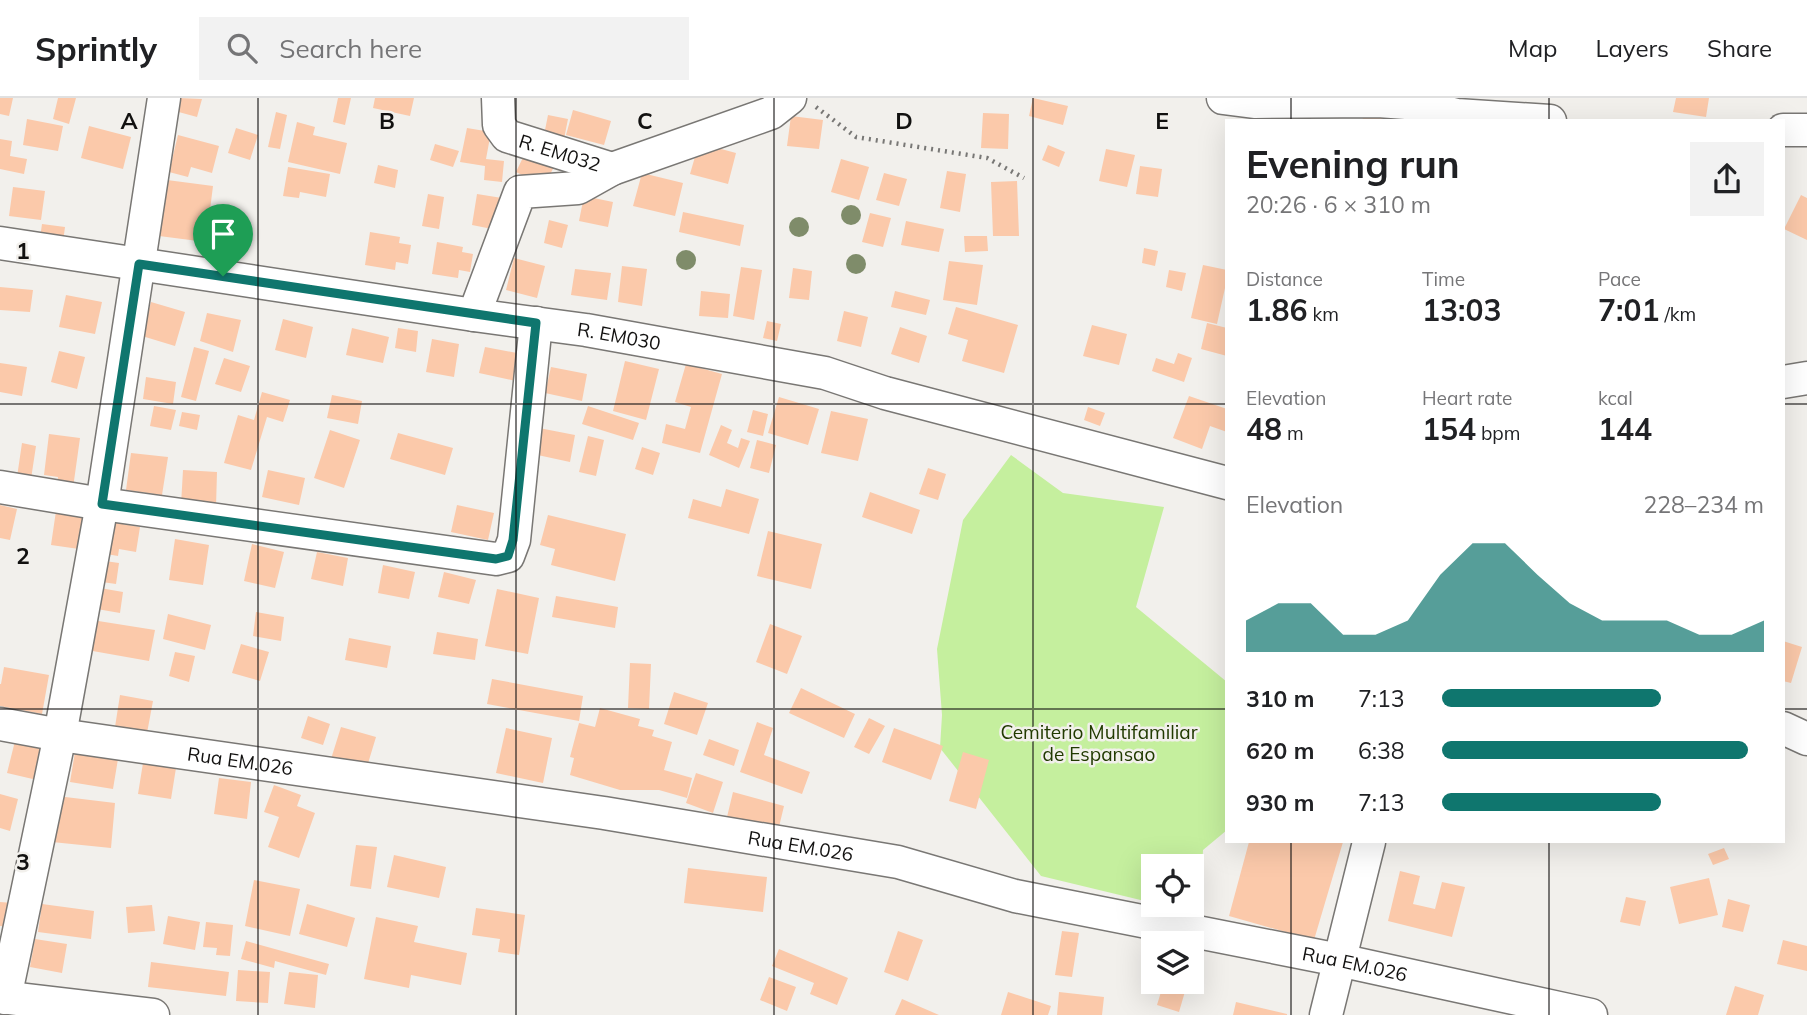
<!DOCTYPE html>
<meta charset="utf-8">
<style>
:root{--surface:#fff;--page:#f2f2f2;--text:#202124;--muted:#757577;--line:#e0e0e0;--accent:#0f766e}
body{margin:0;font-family:Mulish,sans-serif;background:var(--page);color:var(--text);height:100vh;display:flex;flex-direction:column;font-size:26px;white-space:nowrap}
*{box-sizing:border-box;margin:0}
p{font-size:23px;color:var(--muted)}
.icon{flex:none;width:38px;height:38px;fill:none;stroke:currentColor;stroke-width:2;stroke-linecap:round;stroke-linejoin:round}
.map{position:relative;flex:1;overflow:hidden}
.sheet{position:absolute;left:1225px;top:21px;width:560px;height:724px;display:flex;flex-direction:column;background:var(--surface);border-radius:0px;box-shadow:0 7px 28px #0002}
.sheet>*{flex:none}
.tools{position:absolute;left:1141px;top:756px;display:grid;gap:14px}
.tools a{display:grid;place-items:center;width:63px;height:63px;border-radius:0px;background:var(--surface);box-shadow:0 7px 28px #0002;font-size:35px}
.pin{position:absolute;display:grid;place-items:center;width:60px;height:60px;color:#fff;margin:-72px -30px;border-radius:50% 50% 50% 0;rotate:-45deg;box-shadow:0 0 7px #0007}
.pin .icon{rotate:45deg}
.round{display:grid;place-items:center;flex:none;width:74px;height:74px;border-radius:0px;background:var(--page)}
.headline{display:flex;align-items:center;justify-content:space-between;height:119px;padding:0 21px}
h1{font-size:38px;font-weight:700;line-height:52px}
.figures{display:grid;grid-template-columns:repeat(3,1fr);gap:10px;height:119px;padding:7px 21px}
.figures div{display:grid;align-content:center}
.figures b{font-size:30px;font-weight:700}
.figures small{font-size:19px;font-weight:400}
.figures p{font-size:19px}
.chart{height:196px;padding:14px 21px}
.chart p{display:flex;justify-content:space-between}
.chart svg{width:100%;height:126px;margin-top:7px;fill:var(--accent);opacity:.7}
ul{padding:0 21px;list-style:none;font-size:23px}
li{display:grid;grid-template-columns:112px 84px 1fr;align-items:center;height:52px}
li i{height:18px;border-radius:9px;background:var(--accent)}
header{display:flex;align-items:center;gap:42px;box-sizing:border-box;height:98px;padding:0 35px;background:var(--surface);border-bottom:2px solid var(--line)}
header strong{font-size:33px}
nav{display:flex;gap:38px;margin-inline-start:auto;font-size:24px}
.search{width:490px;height:63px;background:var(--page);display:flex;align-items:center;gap:18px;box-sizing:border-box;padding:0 24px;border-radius:0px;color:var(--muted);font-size:26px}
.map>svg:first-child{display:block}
.green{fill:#c5ef9e}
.building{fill:#fbc9aa}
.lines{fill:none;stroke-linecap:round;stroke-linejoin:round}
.minor-casing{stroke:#797774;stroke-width:35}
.path{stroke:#787775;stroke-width:4.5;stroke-dasharray:2 5;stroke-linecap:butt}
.minor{stroke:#fff;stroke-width:32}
.tree{fill:#7f8c6a}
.route-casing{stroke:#fff;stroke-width:14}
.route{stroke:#0f766e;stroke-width:9}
.grid{fill:none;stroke:#121110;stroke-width:2;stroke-opacity:0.55}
.labels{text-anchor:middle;stroke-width:5;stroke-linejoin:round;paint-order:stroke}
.street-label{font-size:19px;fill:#121110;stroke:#f2f0ec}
.park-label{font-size:19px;fill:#213a00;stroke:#f2f0ec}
.grid-label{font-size:23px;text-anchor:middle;font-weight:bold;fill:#121110;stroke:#f2f0ec;stroke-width:5;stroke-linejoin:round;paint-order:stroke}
</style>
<header>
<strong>Sprintly</strong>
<div class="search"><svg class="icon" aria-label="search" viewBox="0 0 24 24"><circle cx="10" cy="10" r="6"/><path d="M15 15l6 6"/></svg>Search here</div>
<nav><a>Map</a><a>Layers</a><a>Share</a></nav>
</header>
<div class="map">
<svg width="1807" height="917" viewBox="0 0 1807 917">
<rect width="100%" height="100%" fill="#f2f0ec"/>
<path class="green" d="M1011 357 1063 395 1164 409 1136 509 1227 584V732L1203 752 1199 817 1159 807H1192V768H1153V805L1041 778 940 650 942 617 937 551 963 422Z"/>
<path class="building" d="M0 0H13L9 18 0 16Z
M58 0H76L69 26 53 21Z
M178 0 202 1 197 19 175 13Z
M338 0H351L345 27 333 24Z
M375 0H414L410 18 373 10Z
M1033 0 1068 8 1063 27 1029 18Z
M1676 0H1709L1706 19 1673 14Z
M1387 10V23H1363L1362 11Z
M573 12 611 23 604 47 566 37Z
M276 14 287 17 280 51 268 49Z
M983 15 1009 16 1008 51 981 50Z
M548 17 568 21 564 41 544 37Z
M791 18 823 22 819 51 787 48Z
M27 21 63 28 58 53 23 47Z
M297 24 315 29 313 37 347 45 340 76 288 64Z
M89 28 131 39 123 71 81 60Z
M236 30 258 37 250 62 228 55Z
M467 30 491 34 486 61 504 63 502 84 484 82 485 68 460 64Z
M178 37 219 48 212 75 191 69 188 79 169 74Z
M0 41 12 43 10 58 27 61 24 76 0 71Z
M699 45 736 55 728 86 690 76Z
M435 46 459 53 453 69 430 62Z
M1048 47 1065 54 1059 69 1042 62Z
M527 51 556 65 544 88 516 74Z
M1106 51 1135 57 1127 89 1099 83Z
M841 61 869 69 859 102 831 94Z
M378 67 398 72 395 90 374 85Z
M1140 68 1162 71 1158 99 1136 96Z
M288 69 330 76 326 99 300 94 299 100 283 98Z
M947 73 966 76 960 114 940 110Z
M642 75 683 85 675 118 633 108Z
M884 75 907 81 899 108 876 102Z
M167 82 213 88 206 144 159 138Z
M1017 83 1019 138H993L991 84Z
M13 89 45 93 41 122 9 118Z
M428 96 444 99 439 131 422 128Z
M477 96 502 100 497 132 472 127Z
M1801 97 1807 100V142L1784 131Z
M584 98 613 104 608 129 579 123Z
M683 114 744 127 740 148 679 134Z
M870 115 891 120 883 149 862 144Z
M549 122 568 127 562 150 544 145Z
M906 123 944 131 939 154 901 147Z
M42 126 65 129 63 144 40 140Z
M370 134 400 139 399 145 411 147 408 166 396 164 395 172 365 167Z
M964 138H987L988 153 965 154Z
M437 144 463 149 462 154 473 156 470 174 459 172 458 180 432 176Z
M1144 150 1158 153 1155 168 1142 165Z
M514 160 545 168 537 200 506 192Z
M949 163 983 167 977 207 943 202Z
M1203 167 1227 172V181L1217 226 1191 220Z
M622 168 647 171 642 208 618 204Z
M741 169 762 172 754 222 733 218Z
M793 170 812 173 809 202 789 200Z
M575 171 611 175 607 202 571 197Z
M1169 172 1186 175 1182 193 1166 189Z
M0 189 33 192 30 214 0 212Z
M701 193 730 196 728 220 699 218Z
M895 193 930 202 926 217 891 209Z
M66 197 102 204 95 236 59 229Z
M151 204 185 214 175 248 142 238Z
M956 209 1018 227 1004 275 962 263 968 242 948 236Z
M844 213 868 219 861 249 837 243Z
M207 215 241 222 233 254 200 243Z
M283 221 313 229 306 260 275 252Z
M767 223 781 226 777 243 763 240Z
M1207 225 1227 230V258L1201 251Z
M1092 227 1127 236 1119 267 1083 258Z
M900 229 927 238 919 265 891 256Z
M352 230 389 239 383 265 346 257Z
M398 230 418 233 416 254 395 250Z
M432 241 459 246 454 279 426 274Z
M194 249 209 253 196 303 181 299Z
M485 249 522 256 516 283 479 275Z
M59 253 85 259 77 291 51 284Z
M1178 255 1192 260 1184 284 1152 273 1156 260 1174 266Z
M224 260 250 268 241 294 215 286Z
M625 263 659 271 646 322 613 313Z
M0 265 27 269 22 298 0 294Z
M686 266 722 276 700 355 662 345 666 326 685 331 691 309 675 304Z
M551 269 587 276 582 303 545 295Z
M146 279 176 284 173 306 143 301Z
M262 294 290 302 283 324 267 319 251 372 224 365 238 317 254 322Z
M332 297 362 303 358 326 327 320Z
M1189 298 1227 311V334L1210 328 1202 351 1173 340Z
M779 299 819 311 808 347 768 335Z
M154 308 176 312 171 332 150 328Z
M588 308 639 325 633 342 582 326Z
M1088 309 1105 315 1100 328 1084 322Z
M753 312 768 316 763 338 747 334Z
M831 313 868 321 858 363 821 355Z
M182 314 200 317 197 332 179 328Z
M721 327 732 332 727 345 738 350 741 340 750 343 739 370 709 357Z
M539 330 575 337 570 364 533 356Z
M330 332 360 342 344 390 314 380Z
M398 335 453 350 445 377 390 361Z
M49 336 80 340 73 390 57 388 58 379 44 377Z
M588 338 604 342 596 378 579 374Z
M757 342 776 347 769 375 750 370Z
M22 345 36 348 31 381 17 379Z
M642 349 660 355 653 377 635 371Z
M131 355 168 359 162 397 126 392Z
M928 370 946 376 938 402 919 396Z
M183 372 217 374 216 409 181 407Z
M268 372 305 380 299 407 262 399Z
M726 391 759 401 749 436 688 420 693 401 721 409Z
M870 394 920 412 912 436 862 419Z
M0 407 17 411 10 442 0 440Z
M457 407 494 415 488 442 451 434Z
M56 413 84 418 79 451 51 447Z
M548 417 626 436 615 483 551 467 555 451 540 447Z
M111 424 140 429 136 454 119 451 118 458 106 456Z
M768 433 822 446 811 491 757 478Z
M175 441 209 447 203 487 169 482Z
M252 446 284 454 275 490 244 483Z
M317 454 348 460 343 488 311 481Z
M105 463 119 465 116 486 102 484Z
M383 467 415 474 409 501 378 495Z
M444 474 476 482 469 506 438 499Z
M100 490 123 494 120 515 97 511Z
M497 491 539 500 528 556 485 548Z
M556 498 618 509 615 530 552 519Z
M256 514 284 519 281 543 253 538Z
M168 516 211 527 205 552 163 541Z
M92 522 155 532 149 563 87 552Z
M770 526 802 538 787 576 756 564Z
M437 534 478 541 475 562 433 556Z
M349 540 391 548 387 570 345 562Z
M1783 543 1802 549 1791 585 1783 583Z
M241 546 269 554 260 583 232 575Z
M175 554 195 558 189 584 169 578Z
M630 565 651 566 649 611 628 610Z
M4 569 49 577 42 616 0 608V586H1Z
M492 581 583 598 579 623 487 606Z
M801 590 855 616 844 640 789 615Z
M674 594 708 605 697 637 664 626Z
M120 597 153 603 147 635 115 629Z
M600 610 640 621 638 628 654 632 652 638 672 644 664 672 692 680 687 700 659 692H620L570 677 574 660 570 659 579 625 595 629Z
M308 618 330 626 323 647 301 640Z
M869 620 885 628 869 656 854 649Z
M757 624 773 630 764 657 810 674 802 696 740 674Z
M341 629 376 639 366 672 331 661Z
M506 630 552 640 543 685 496 675Z
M894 630 943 648 931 682 882 664Z
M16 639 46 646 37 682 7 675Z
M709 641 739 652 734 668 703 657Z
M75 654 118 661 113 691 70 684Z
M963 654 989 662 976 711 949 703Z
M143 665 176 670 171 701 138 696Z
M696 675 723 684 713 715 686 705Z
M219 680 251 684 247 721 214 716Z
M274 687 301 697 297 708 315 715 299 760 268 749 279 719 264 714Z
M733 694 784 708 778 733 727 719Z
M0 696 18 701 10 733 0 730Z
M57 698 115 705 111 750 52 744Z
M1249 744H1343L1314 842 1229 818Z
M356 747 377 749 371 791 350 788Z
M1724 750 1729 761 1713 767 1708 756Z
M394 757 446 769 439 800 387 789Z
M688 770 767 779 763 814 684 805Z
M1400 773 1420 778 1413 806 1435 811 1442 784 1465 789 1452 839 1388 823Z
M1709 780 1718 817 1679 826 1670 789Z
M254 782 300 791 290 838 245 828Z
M1626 799 1646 803 1640 828 1620 824Z
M1728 801 1750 807 1743 834 1722 829Z
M0 804 13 805 11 829 0 828Z
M42 806 94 813 91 841 38 834Z
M307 806 355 820 347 849 299 836Z
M152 807 155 833 128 835 126 809Z
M476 810 525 817 519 857 498 854 500 841 472 837Z
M168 818 200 824 195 852 163 846Z
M376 819 418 828 414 844 467 855 461 887 411 877 409 890 364 881Z
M206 824 233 827 230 858 216 857 217 850 203 849Z
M898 833 923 842 908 883 884 874Z
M1062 833 1079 835 1072 879 1055 877Z
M35 841 67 846 62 875 30 869Z
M1783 842 1807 848V873L1777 866Z
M246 843 329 866 326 877 275 863 274 870 241 861Z
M779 851 848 880 837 907 810 896 814 885 772 868Z
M151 864 229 874 226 898 148 889Z
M238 872 270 874 268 905 236 903Z
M289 874 318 877 315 910 284 906Z
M769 879 796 889 787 913 760 902Z
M1164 884 1186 890 1179 914 1157 907Z
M1735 888 1764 897 1758 917H1726Z
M1008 894 1051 908 1048 917H1001Z
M1059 894 1104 899 1102 917H1057Z
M902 901 939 917H895Z
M1236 904 1287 916V917H1233Z"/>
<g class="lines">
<defs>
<g id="minor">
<path id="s1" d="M498 0 499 27 507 38 612 71"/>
<path d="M1223 0 1254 4 1378 3 1406 5 1457 17 1550 23"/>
<path d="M1783 32H1807"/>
<path id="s2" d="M0 145 474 217 586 232 825 275 885 295 1227 385"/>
<path d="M474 217 520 94 578 90 612 71 771 15 790 0"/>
<path d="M1783 284 1807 280"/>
<path d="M0 389 102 406 496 461 508 458 514 442 536 225"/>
<path id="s3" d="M0 626 60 637 604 715 898 764 1015 798 1339 862 1591 917"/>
<path d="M1783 630 1807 641"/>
<path d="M0 899 153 917"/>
<path d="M5 900 60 637 102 406 164 0"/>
<path d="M1326 917 1369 744"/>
</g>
</defs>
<use href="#minor" class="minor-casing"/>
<path class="path" d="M816 9 856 39 987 60 1024 80"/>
<use href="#minor" class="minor"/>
</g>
<g class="tree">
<circle cx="851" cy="117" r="10"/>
<circle cx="799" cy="129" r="10"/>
<circle cx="686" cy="162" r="10"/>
<circle cx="856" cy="166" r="10"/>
</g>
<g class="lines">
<defs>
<path id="route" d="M139 166 536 225 513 442 508 458 496 461 102 406Z"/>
</defs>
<use href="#route" class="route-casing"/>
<use href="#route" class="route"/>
</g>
<path class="grid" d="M258 0V917M516 0V917M774 0V917M1033 0V917M1291 0V23M1549 0V23M0 306H1227M1783 306H1807M0 611H1227M1783 611H1807M1291 744V917M1549 744V917"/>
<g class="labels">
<g class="street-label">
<text dy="7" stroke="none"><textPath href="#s1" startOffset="96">R. EM032</textPath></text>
<text dy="7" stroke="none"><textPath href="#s2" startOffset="626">R. EM030</textPath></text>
<text dy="7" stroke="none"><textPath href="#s3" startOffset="243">Rua EM.026</textPath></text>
<text dy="7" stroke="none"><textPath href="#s3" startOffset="810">Rua EM.026</textPath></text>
<text dy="7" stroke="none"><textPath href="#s3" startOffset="1377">Rua EM.026</textPath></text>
</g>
<g class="park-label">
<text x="1099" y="641">Cemiterio Multifamiliar<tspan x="1099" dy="22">de Espansao</tspan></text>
</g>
</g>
<g class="grid-label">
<text x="129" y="31">A</text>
<text x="387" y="31">B</text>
<text x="645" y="31">C</text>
<text x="904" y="31">D</text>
<text x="1162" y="31">E</text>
<text x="23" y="161">1</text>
<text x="23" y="466">2</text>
<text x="23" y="772">3</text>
</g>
</svg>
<div class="tools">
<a><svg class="icon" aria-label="locate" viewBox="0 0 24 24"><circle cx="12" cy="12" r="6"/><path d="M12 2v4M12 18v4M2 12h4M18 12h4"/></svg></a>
<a><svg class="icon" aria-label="layers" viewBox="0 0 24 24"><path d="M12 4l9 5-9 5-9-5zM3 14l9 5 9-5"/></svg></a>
</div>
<div class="pin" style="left:223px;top:178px;background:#1e9e55"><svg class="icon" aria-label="arrive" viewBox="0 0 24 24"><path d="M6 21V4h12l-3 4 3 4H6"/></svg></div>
<section class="sheet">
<div class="headline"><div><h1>Evening run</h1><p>20:26 · 6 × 310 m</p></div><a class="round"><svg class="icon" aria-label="share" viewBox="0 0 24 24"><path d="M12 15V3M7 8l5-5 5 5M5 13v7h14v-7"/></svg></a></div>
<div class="figures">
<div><p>Distance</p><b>1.86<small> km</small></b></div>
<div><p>Time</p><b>13:03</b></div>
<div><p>Pace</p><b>7:01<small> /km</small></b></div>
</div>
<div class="figures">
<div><p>Elevation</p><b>48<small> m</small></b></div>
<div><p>Heart rate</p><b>154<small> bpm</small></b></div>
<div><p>kcal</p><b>144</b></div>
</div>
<div class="chart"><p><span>Elevation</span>228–234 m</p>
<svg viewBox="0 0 160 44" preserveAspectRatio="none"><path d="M0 44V33L10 27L20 27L30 38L40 38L50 33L60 17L70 6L80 6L90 17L100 27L110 33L120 33L130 33L140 38L150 38L160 33V44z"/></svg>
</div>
<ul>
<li><b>310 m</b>7:13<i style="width:68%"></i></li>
<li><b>620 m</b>6:38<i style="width:95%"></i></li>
<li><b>930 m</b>7:13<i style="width:68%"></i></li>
</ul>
</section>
</div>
